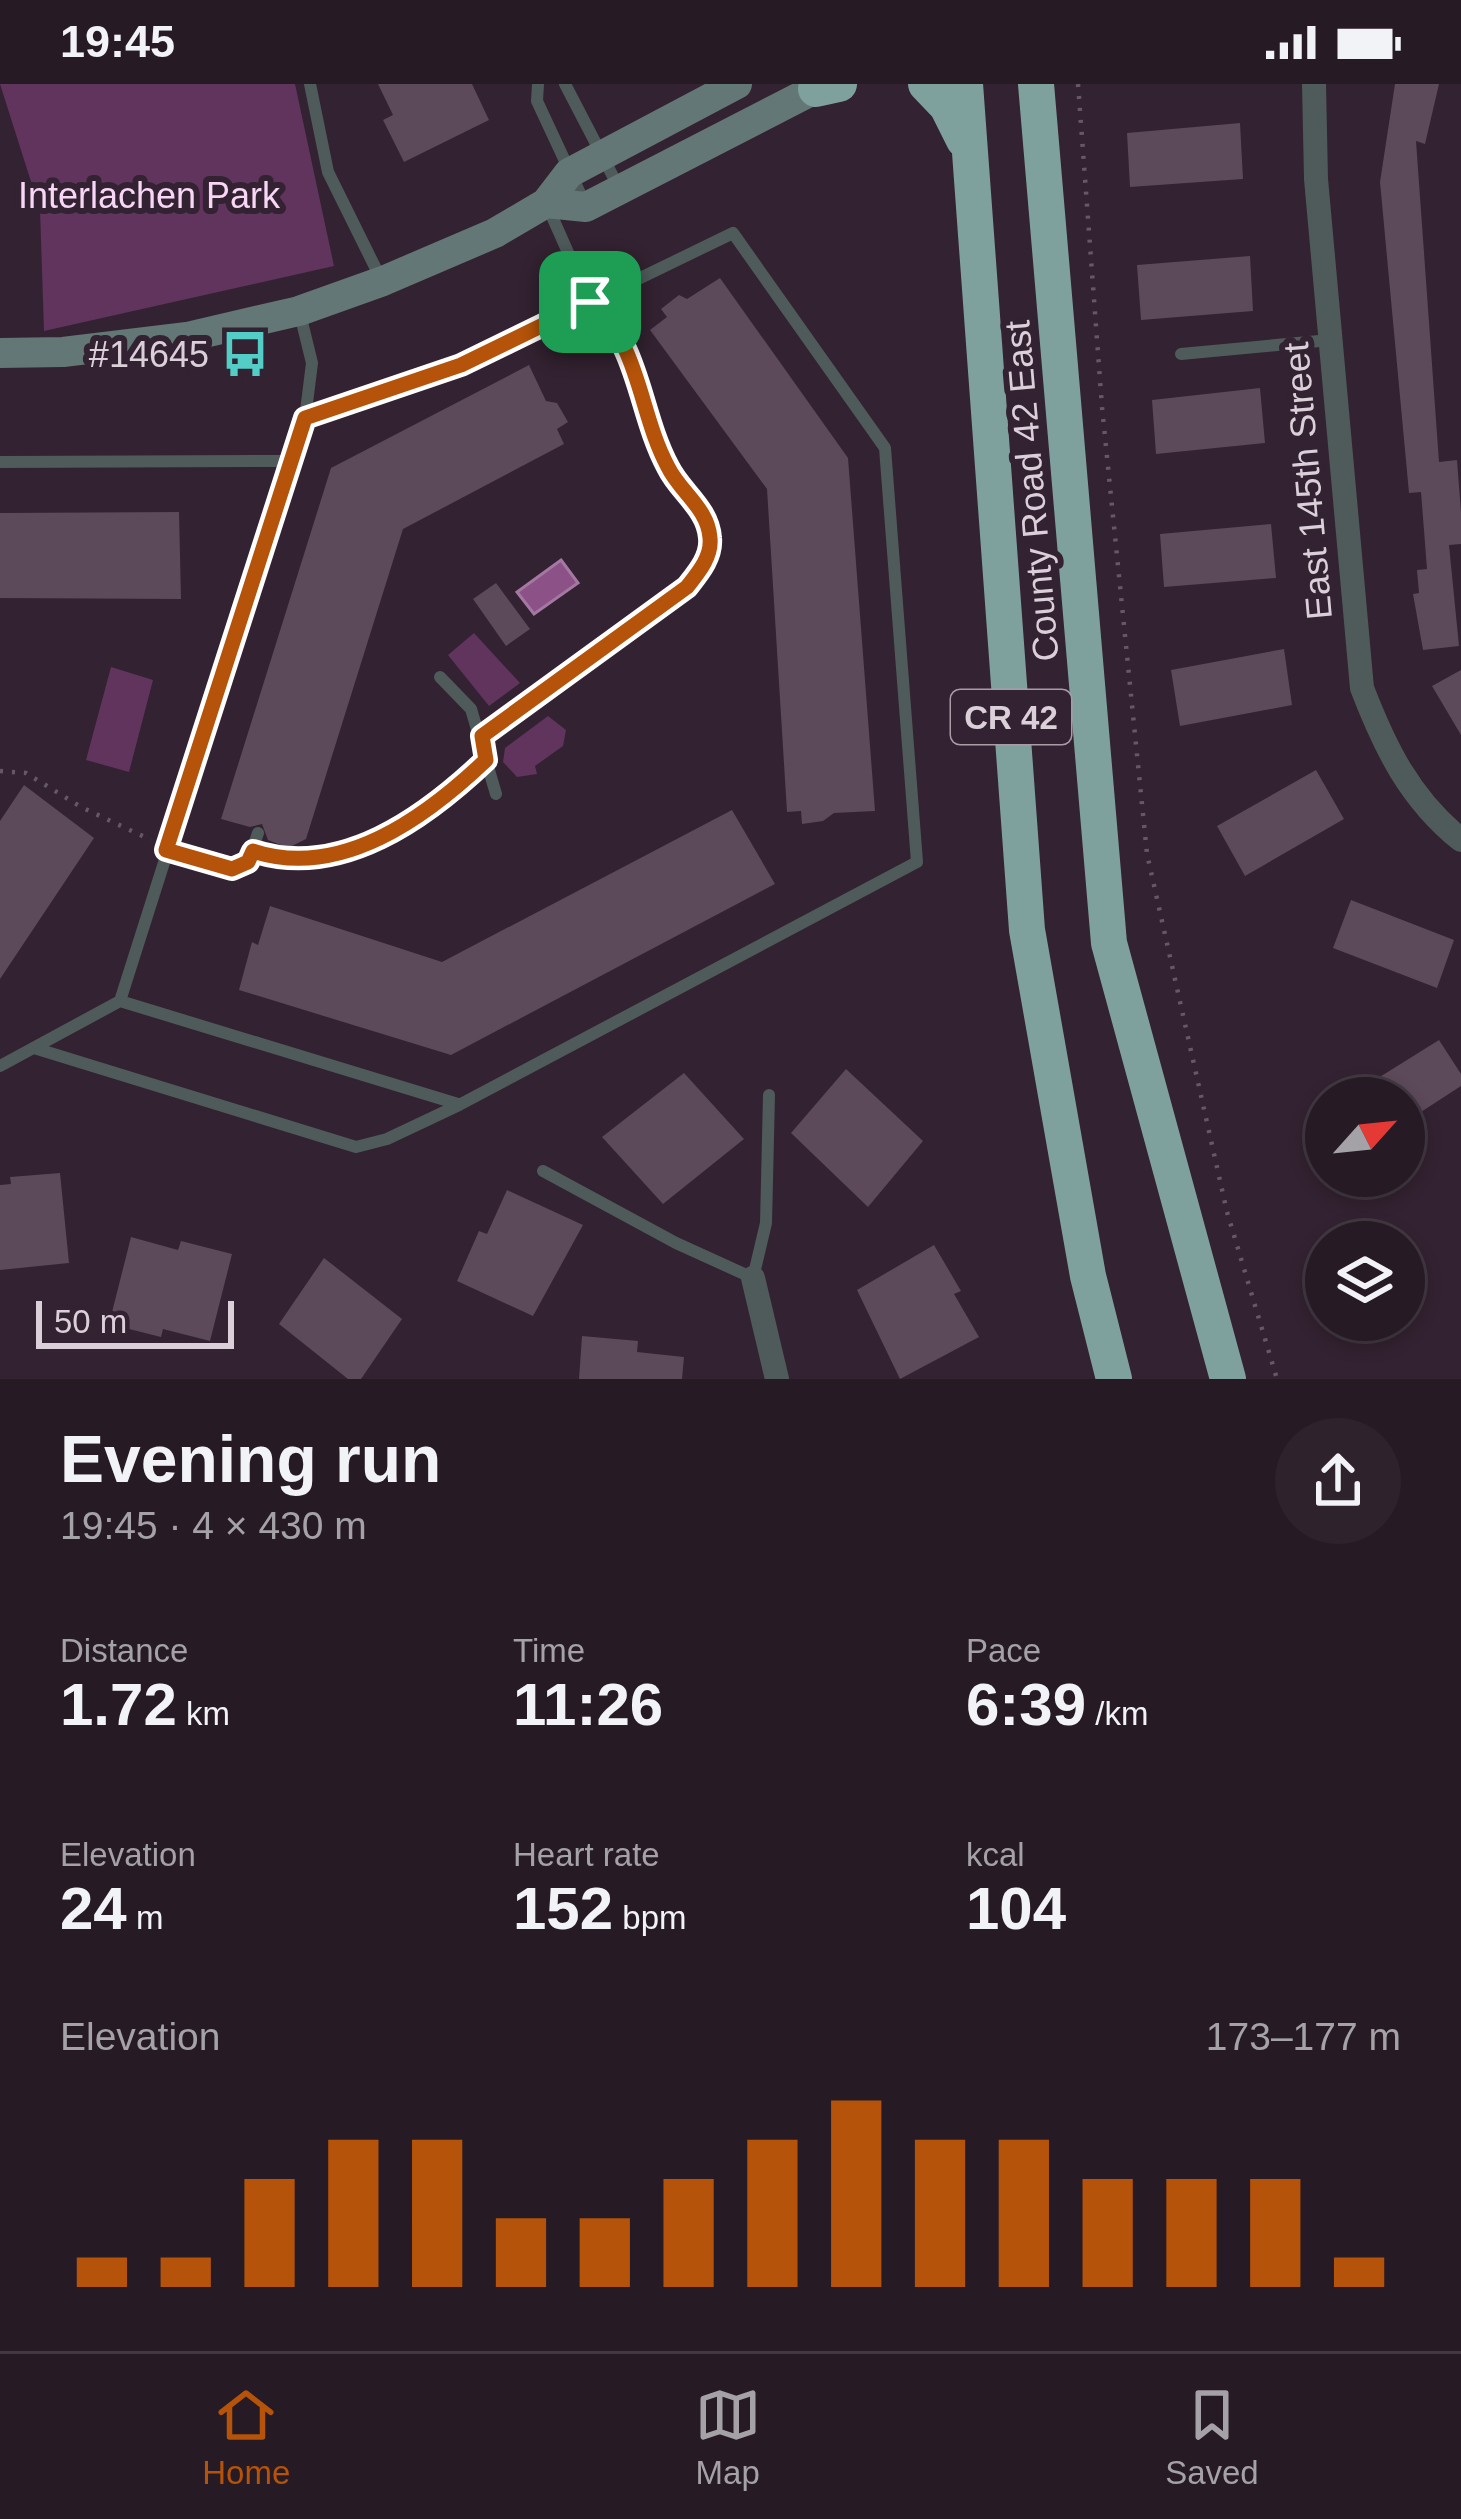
<!DOCTYPE html>
<meta charset="utf-8">
<style>
:root{--surface:#261a25;--page:#2e232d;--text:#f1f3f6;--muted:#a4a1a7;--line:#423842;--accent:#b45309}
body{margin:0;font-family:Helvetica,sans-serif;background:var(--page);color:var(--text);height:100vh;display:flex;flex-direction:column;font-size:45px;white-space:nowrap}
*{box-sizing:border-box;margin:0}
p{font-size:39px;color:var(--muted)}
.icon{flex:none;width:66px;height:66px;fill:none;stroke:currentColor;stroke-width:2;stroke-linecap:round;stroke-linejoin:round}
.map{position:relative;height:1295px;overflow:hidden}
.panel{display:flex;flex-direction:column;background:var(--surface);flex:1}
.panel>*{flex:none}
.needle{width:78px;rotate:63deg}
.tools{position:absolute;left:1305px;top:993px;display:grid;gap:24px}
.tools a{display:grid;place-items:center;width:120px;height:120px;border-radius:50%;background:var(--surface);box-shadow:0 6px 18px #0003,0 0 0 3px var(--line);font-size:60px}
.scale{position:absolute;left:36px;bottom:30px;width:198px;box-sizing:border-box;padding-left:12px;border:6px solid #dbd0da;border-top:0;font-size:33px;line-height:42px;white-space:nowrap;color:#dbd0da;-webkit-text-stroke:9px #332231;paint-order:stroke}
.pin{position:absolute;display:grid;place-items:center;width:102px;height:102px;color:#fff;margin:-51px;border-radius:24px;box-shadow:0 6px 18px #0006}
.round{display:grid;place-items:center;flex:none;width:126px;height:126px;border-radius:63px;background:var(--page)}
.headline{display:flex;align-items:center;justify-content:space-between;height:204px;padding:0 60px}
h1{font-size:66px;font-weight:800;line-height:90px}
.figures{display:grid;grid-template-columns:repeat(3,1fr);gap:18px;height:204px;padding:12px 60px}
.figures div{display:grid;align-content:center}
.figures b{font-size:60px;font-weight:800}
.figures small{font-size:33px;font-weight:400}
.figures p{font-size:33px}
.chart{height:336px;padding:24px 60px}
.chart p{display:flex;justify-content:space-between}
.chart svg{width:100%;height:216px;margin-top:12px;stroke:var(--accent);stroke-width:6}
.status{display:flex;justify-content:space-between;align-items:center;height:84px;padding:0 60px;background:var(--surface);direction:ltr}
.status svg{height:33px;fill:currentColor}
.tabs{display:flex;justify-content:space-around;align-items:center;height:168px;border-top:3px solid var(--line);background:var(--surface);font-size:33px;color:var(--muted)}
.tabs a{display:grid;justify-items:center;gap:6px}
.tabs .selected{color:var(--accent)}
.map>svg:first-child{display:block}
.green{fill:#60345d}
.water{fill:#8c5288;stroke:#a478a1;stroke-width:3}
.building{fill:#5c495a}
.lines{fill:none;stroke-linecap:round;stroke-linejoin:round}
.path{stroke:#675865;stroke-width:4.5;stroke-dasharray:3 9;stroke-linecap:butt}
.lane{stroke:#4e5b5a;stroke-width:12}
.street{stroke:#4e5b5a;stroke-width:24}
.secondary{stroke:#627776;stroke-width:30}
.highway{stroke:#7fa19e;stroke-width:36}
.route-casing{stroke:#fff;stroke-width:24}
.route{stroke:#b45309;stroke-width:15}
.labels{text-anchor:middle;stroke-width:12;stroke-linejoin:round;paint-order:stroke}
.shield{fill:#332231;stroke:#a99ca7;stroke-width:3}
.shield-label{font-size:33px;font-weight:bold;fill:#dbd0da}
.park-label{font-size:36px;fill:#f8d6f5;stroke:#332231}
.poi-label{font-size:36px;fill:#dbd0da;stroke:#332231;text-anchor:end}
.street-label{font-size:36px;fill:#dbd0da;stroke:#332231}
</style>
<div class="status"><b>19:45</b><svg viewBox="0 0 49 12"><path d="M0 12V9h3v3zM5 12V6h3v6zM10 12V3h3v9zM15 12V0h3v12zM26 1h20v11H26zM47 4h2v5h-2z"/></svg></div>
<div class="map">
<svg width="1461" height="1295" viewBox="0 0 1461 1295">
<rect width="100%" height="100%" fill="#332231"/>
<path class="green" d="M0 0H295L334 182 44 247 40 126Z
M474 549 520 599 489 622 448 571Z
M111 583 153 596 129 688 86 676Z
M548 632 566 646 563 662 535 682 537 690 517 693 503 678 505 664Z"/>
<path class="water" d="M561 476 578 499 534 530 517 508Z"/>
<path class="building" d="M378 0H472L489 36 404 78 383 36 393 31Z
M1395 0H1439L1425 60 1416 57 1439 378 1457 376 1461 428V460L1449 461 1459 562 1423 566 1413 510 1419 509 1417 486 1427 485 1421 408 1409 409 1380 98Z
M1240 39 1243 95 1130 103 1127 49Z
M1250 172 1253 227 1141 236 1137 181Z
M720 194 848 374 875 727 834 729 823 737 802 740 801 727 787 728 767 405 650 246 667 233 661 225 679 211 687 215Z
M529 281 546 317 557 319 568 338 557 345 564 360 403 445 306 755 288 764 268 756 262 740 250 743 221 735 331 384Z
M1260 304 1265 359 1156 370 1152 316Z
M179 428 181 515 0 514V429Z
M1271 440 1276 494 1164 503 1160 450Z
M496 499 530 545 506 562 473 515Z
M1284 565 1292 621 1180 642 1171 586Z
M1461 586V651L1432 602Z
M1316 686 1344 735 1245 792 1217 742Z
M24 701 94 754 0 895V737Z
M732 726 775 800 451 971 239 906 252 858 258 861 270 822 442 878Z
M1351 816 1454 856 1437 904 1333 864Z
M1439 956 1461 990V1002L1404 1039V1014H1346Z
M846 985 923 1057 868 1123 791 1049Z
M684 989 744 1055 663 1120 602 1053Z
M60 1089 69 1179 0 1186V1101L11 1100 10 1093Z
M507 1106 583 1141 533 1232 457 1197 479 1147 487 1150Z
M131 1153 178 1166 181 1157 232 1170 210 1257 163 1245 161 1253 109 1240Z
M934 1161 961 1207 954 1210 979 1253 900 1295 857 1206Z
M324 1174 402 1235 361 1295H348L279 1240Z
M582 1252 638 1257 637 1268 684 1273 682 1295H579Z"/>
<g class="lines">
<path class="path" d="M1078 0 1102 323 1147 770 1227 1128 1277 1295
M0 687 26 689 81 723 151 756
M270 772C342 782 420 742 469 693"/>
<path class="lane" d="M310 0 328 88 381 195
M538 0 537 17 585 120
M565 0 619 104
M300 230 312 279 305 335 120 917 458 1020
M1181 270 1330 256
M0 378 287 377
M440 593 471 625 496 710
M482 652 687 503 704 483 711 456 700 426 668 385 614 239 590 218 547 121
M166 766 233 785 248 778 258 749
M34 964 356 1063 387 1055 459 1021 917 778 885 364 733 149 461 281 305 335
M0 982 120 917
M543 1087 676 1159 753 1194 766 1139 769 1011"/>
<path class="street" d="M1314 0 1316 95 1362 604C1385 664 1410 715 1461 756
M753 1194 777 1295"/>
<path class="secondary" d="M546 119 586 123 825 0
M0 269 63 268 187 253 299 227 383 197 495 149 546 119 569 89 737 0"/>
<path class="highway" d="M926 0 947 22 964 56
M965 0 1027 846 1088 1192 1114 1295
M1036 0 1109 859 1228 1295
M816 5 839 0"/>
</g>
<g class="lines">
<defs>
<path id="route" d="M590 218C641 261 638 327 668 383 680 408 708 424 710 454 712 473 698 489 687 503L482 652 486 676C426 733 341 796 253 767L248 778 232 785 166 766 305 334 461 281Z"/>
</defs>
<use href="#route" class="route-casing"/>
<use href="#route" class="route"/>
</g>
<defs>
<symbol id="bus-bare" viewBox="-9 -9 18 18"><path d="M-5-6H5V4H4V6H2V4H-2V6H-4V4H-5ZM-3.5-4V0h7V-4ZM-3.5 1.2v1.5H-2V1.2ZM2 1.2v1.5H3.5V1.2Z" fill="#54cdc7" stroke="#332231" stroke-width="2.5" paint-order="stroke"/></symbol>
</defs>
<g fill-rule="evenodd">
<use href="#bus-bare" x="212" y="237" width="66" height="66"/>
</g>
<g class="labels">
<rect class="shield" x="951" y="606" width="120" height="54" rx="9"/>
<g class="shield-label">
<text x="1011" y="645">CR 42</text>
</g>
<g class="park-label">
<text x="149" y="124">Interlachen Park</text>
</g>
<g class="poi-label">
<text x="209" y="283">#14645</text>
</g>
<g class="street-label">
<text transform="translate(1307 397) rotate(-95)" y="13">East 145th Street</text>
<text transform="translate(1031 407) rotate(-95)" y="13">County Road 42 East</text>
</g>
</g>
</svg>
<div class="tools">
<a><svg class="needle" viewBox="-14 -14 28 28"><path d="M0-13l5 13h-10z" fill="#e53935"/><path d="M0 13l5-13h-10z" fill="#a4a1a7"/></svg></a>
<a><svg class="icon" aria-label="layers" viewBox="0 0 24 24"><path d="M12 4l9 5-9 5-9-5zM3 14l9 5 9-5"/></svg></a>
</div>
<div class="scale">50 m</div>
<div class="pin" style="left:590px;top:218px;background:#1e9e55"><svg class="icon" aria-label="arrive" viewBox="0 0 24 24"><path d="M6 21V4h12l-3 4 3 4H6"/></svg></div>
</div>
<section class="panel">
<div class="headline"><div><h1>Evening run</h1><p>19:45 · 4 × 430 m</p></div><a class="round"><svg class="icon" aria-label="share" viewBox="0 0 24 24"><path d="M12 15V3M7 8l5-5 5 5M5 13v7h14v-7"/></svg></a></div>
<div class="figures">
<div><p>Distance</p><b>1.72<small> km</small></b></div>
<div><p>Time</p><b>11:26</b></div>
<div><p>Pace</p><b>6:39<small> /km</small></b></div>
</div>
<div class="figures">
<div><p>Elevation</p><b>24<small> m</small></b></div>
<div><p>Heart rate</p><b>152<small> bpm</small></b></div>
<div><p>kcal</p><b>104</b></div>
</div>
<div class="chart"><p><span>Elevation</span>173–177 m</p>
<svg viewBox="0 0 160 44" preserveAspectRatio="none"><path d="M5 44V38M15 44V38M25 44V22M35 44V14M45 44V14M55 44V30M65 44V30M75 44V22M85 44V14M95 44V6M105 44V14M115 44V14M125 44V22M135 44V22M145 44V22M155 44V38"/></svg>
</div>
</section>
<nav class="tabs">
<a class="selected"><svg class="icon" aria-label="home" viewBox="0 0 24 24"><path d="M3 11l9-7 9 7M6 9v11h12V9"/></svg>Home</a>
<a><svg class="icon" aria-label="map" viewBox="0 0 24 24"><path d="M3 6l6-2 6 2 6-2v14l-6 2-6-2-6 2zM9 4v14M15 6v14"/></svg>Map</a>
<a><svg class="icon" aria-label="saved" viewBox="0 0 24 24"><path d="M7 4h10v16l-5-4-5 4z"/></svg>Saved</a>
</nav>
